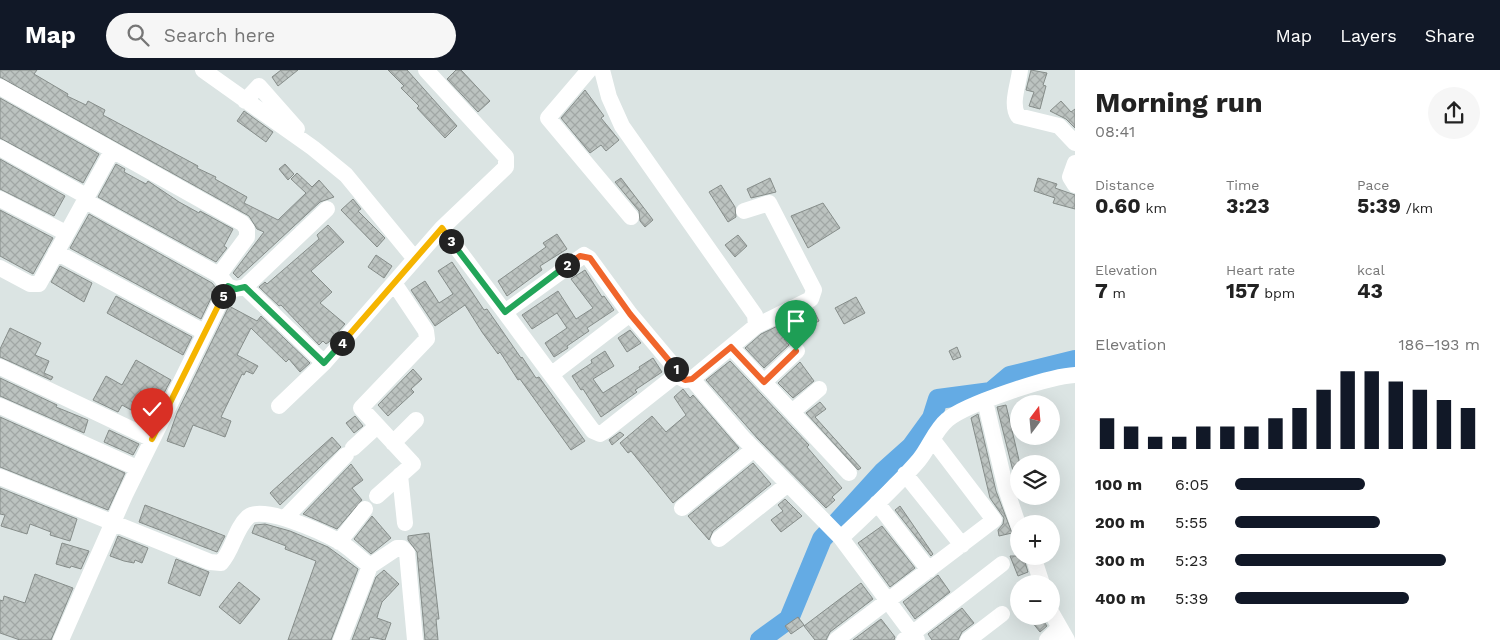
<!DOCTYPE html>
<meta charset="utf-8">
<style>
:root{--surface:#fff;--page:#f6f6f6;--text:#222;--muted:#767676;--accent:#111827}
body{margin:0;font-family:"Work Sans",sans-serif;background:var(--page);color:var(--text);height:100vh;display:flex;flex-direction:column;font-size:19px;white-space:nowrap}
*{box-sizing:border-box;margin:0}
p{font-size:16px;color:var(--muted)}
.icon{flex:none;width:28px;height:28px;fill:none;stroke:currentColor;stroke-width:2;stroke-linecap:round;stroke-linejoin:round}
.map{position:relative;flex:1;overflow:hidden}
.panel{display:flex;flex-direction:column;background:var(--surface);width:425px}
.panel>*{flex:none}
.needle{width:32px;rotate:16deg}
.buttons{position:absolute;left:1010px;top:325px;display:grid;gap:10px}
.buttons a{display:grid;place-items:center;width:50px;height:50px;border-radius:50%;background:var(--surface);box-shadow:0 5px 20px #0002;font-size:25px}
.pin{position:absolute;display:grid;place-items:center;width:42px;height:42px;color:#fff;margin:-51px -21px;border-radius:50% 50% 50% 0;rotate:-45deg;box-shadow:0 0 5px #0007}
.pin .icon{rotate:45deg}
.km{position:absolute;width:25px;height:25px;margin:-12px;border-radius:50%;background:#222;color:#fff;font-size:14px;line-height:25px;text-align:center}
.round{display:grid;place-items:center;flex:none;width:52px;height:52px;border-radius:26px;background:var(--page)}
.head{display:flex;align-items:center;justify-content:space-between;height:85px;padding:0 20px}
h1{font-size:28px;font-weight:700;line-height:38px}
.metrics{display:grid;grid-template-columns:repeat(3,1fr);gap:8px;height:85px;padding:5px 20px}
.metrics div{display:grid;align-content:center}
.metrics b{font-size:21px;font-weight:700}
.metrics small{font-size:14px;font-weight:400}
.metrics p{font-size:14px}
.chart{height:140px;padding:10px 20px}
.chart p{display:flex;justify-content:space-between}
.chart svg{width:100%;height:90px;margin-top:5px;stroke:var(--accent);stroke-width:6}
ul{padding:0 20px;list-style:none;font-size:16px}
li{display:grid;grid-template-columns:80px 60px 1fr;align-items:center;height:38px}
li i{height:12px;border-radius:6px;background:var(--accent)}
header{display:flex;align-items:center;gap:30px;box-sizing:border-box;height:70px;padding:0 25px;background:var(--accent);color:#fff}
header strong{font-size:24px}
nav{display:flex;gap:28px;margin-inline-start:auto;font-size:18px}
.search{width:350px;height:45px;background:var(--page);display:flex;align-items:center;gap:12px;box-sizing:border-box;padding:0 18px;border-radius:28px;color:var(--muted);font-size:19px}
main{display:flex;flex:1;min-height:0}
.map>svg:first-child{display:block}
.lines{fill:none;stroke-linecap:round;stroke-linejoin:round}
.river{stroke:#64abe4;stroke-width:20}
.building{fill:url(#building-cross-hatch);stroke:#868d8a}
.minor{stroke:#fff;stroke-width:16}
.split-1-casing{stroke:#fff;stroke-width:10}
.split-2-casing{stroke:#fff;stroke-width:10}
.split-3-casing{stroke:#fff;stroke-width:10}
.split-4-casing{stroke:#fff;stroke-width:10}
.split-5-casing{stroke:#fff;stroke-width:10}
.split-6-casing{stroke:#fff;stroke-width:10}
.split-1{stroke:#f0652b;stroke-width:6}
.split-2{stroke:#f0652b;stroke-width:6}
.split-3{stroke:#22a559;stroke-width:6}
.split-4{stroke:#f5b400;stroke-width:6}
.split-5{stroke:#22a559;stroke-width:6}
.split-6{stroke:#f5b400;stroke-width:6}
</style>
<header>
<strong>Map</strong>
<div class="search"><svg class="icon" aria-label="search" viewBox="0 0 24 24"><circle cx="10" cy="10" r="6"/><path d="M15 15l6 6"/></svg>Search here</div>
<nav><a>Map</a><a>Layers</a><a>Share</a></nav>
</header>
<main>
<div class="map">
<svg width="1075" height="570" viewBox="0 0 1075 570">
<defs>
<pattern id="building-cross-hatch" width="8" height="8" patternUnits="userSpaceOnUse" patternTransform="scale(1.25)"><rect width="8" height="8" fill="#bcc3c0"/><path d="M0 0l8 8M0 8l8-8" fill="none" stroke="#a1a7a5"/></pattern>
</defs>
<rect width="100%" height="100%" fill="#dbe4e3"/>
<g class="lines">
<path class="river" d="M760 570 789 549 822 469 883 402 911 377 932 348 938 329 991 322 1010 306 1075 290"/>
</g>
<path class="building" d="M0 0H37L34 4 68 24 67 26 86 35 88 31 105 40 103 45 198 96 197 98 216 107 215 109 247 127 244 133 278 150 306 123 291 109 297 103 312 117 319 110 334 127 320 132 238 208 233 203 264 162 257 159 249 146 0 7Z
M281 0H298L278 16 272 7Z
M388 0H407L457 56 445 68 417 38 419 36 401 18 404 16Z
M456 0H461L490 31 478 42 447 9Z
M1031 0 1047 3 1043 15 1046 16 1040 39 1029 36 1034 22 1026 20Z
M585 20 604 46 601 48 619 70 606 81 601 75 590 83 561 48Z
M0 28 99 84 83 113 0 68Z
M1061 31 1071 42 1075 39V58L1066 49 1050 41Z
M244 41 273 62 266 72 237 51Z
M0 89 65 126 54 146 0 119Z
M116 94 125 99 124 102 146 114 148 111 179 132 199 143 200 141 233 159 224 176 227 178 216 192 98 127Z
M285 94 294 104 288 110 279 99Z
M621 108 653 150 645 157 640 151 639 141 615 112Z
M770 108 776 122 751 128 747 119Z
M1038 108 1057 114 1055 118 1075 125V139L1053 133 1055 128 1034 121Z
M721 115 735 137 736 147 728 152 709 122Z
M353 129 361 139 358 141 385 168 377 177 341 140Z
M823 133 840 158 808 178 791 146Z
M0 140 53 168 33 204 0 186Z
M89 144 212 213 216 218 201 249 70 178Z
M328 155 344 172 311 201 332 222 320 233 345 254 329 272 326 274 323 271 319 275 281 235 279 236 259 217 265 212 267 214 319 169 317 165Z
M557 164 567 179 540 196 542 200 507 226 498 211 546 177 543 173Z
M738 165 747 176 735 187 725 175Z
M376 185 392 196 384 208 368 197Z
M452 192 484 240 487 239 521 288 522 287 536 308 539 307 585 371 571 380 520 309 518 310 500 282 498 284 482 262 465 235 435 256 411 220 425 211 439 233 453 224 438 201Z
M60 196 92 213 84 232 51 212Z
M585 200 602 227 604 226 614 240 587 258 589 261 567 276 568 278 554 287 545 273 567 258 557 243 532 259 522 245 558 221 576 249 593 238 571 209Z
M116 226 192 267 183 285 107 243Z
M856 227 865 243 844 254 835 238Z
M229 236 257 251 261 246 310 293 300 302 289 289 286 292 251 258 237 285 258 296 253 304 246 301 244 305 242 304 221 347 231 351 225 367 193 355 184 377 167 371 177 343Z
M813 239 819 251 784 269 789 275 764 298 745 278 761 264Z
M10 258 41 273 35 285 49 291 44 303 53 307 51 310 0 287V279Z
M630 260 641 273 627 282 618 268Z
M957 277 961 287 953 290 949 281Z
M605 281 614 296 593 309 603 323 640 299 639 297 653 288 662 302 635 320 637 322 601 347 583 319 581 320 572 306 592 293 591 290Z
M136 290 171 310 164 323 156 319 151 327 141 321 131 340 122 335 118 342 93 330 106 306 122 315Z
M730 291 809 375 807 377 842 418 832 427 835 430 826 438 758 369 706 310Z
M800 292 814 311 793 328 778 313Z
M413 299 422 309 411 319 414 322 388 346 378 335Z
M0 308 57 335 56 337 88 350 84 363 0 326Z
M683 319 690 328 693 325 739 378 673 433 631 381 628 383 620 373 652 346 666 362 686 345 674 327Z
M820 332 826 339 815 347 861 398 858 400 806 343Z
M1006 335 1019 390V425L997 337Z
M978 344 996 421 1012 463 999 466 998 460 1003 454 1004 448 990 428 971 348Z
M355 346 363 356 354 363 346 353Z
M0 347 125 403 108 440 0 397Z
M109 360 139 374 133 385 104 372Z
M620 362 624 365 612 375 609 370Z
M332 367 341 377 280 435 270 423Z
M753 393 771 414 713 461 709 470 688 446Z
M351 394 363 410 352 418 362 430 337 459 303 444Z
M0 418 77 449 70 471 50 465 51 462 30 454 27 464 1 456 5 445 0 444Z
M785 429 802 446 781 462 771 450 783 441 778 435Z
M145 435 225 466 217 482 139 452Z
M900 436 933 484 931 486 895 440Z
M372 446 391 468 371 484 354 469Z
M265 454 290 461 328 477 358 499 331 570H288L316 491 285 479 286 476 252 463 255 455Z
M882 456 915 498 890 517 858 473Z
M429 463 439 549H436L438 570H425L417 482 408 470V466Z
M118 466 148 478 142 493 135 490 134 493 124 491 110 486Z
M62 473 89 481 81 499 71 496 70 498 56 494Z
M1010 486H1023L1028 502 1018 506Z
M176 489 209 502 200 526 168 513Z
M384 500 399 514 382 532 378 544 377 548 391 553 385 570 370 567 369 570H352L376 507Z
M35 504 73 518 51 570H20L0 563V530L3 531 4 526 25 533Z
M938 505 950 522 915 549 903 532Z
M239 512 260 529 240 554 219 537Z
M861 513 873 529 830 562 826 570H815L804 556Z
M962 538 974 553 962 562 958 570H932L928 564Z
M1040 546 1047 556 1040 562 1032 552Z
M798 547 804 555 791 564 785 556Z
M881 549 895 567 894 570H853Z"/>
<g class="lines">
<path class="minor" d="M203 0 313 78 346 105 415 189
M589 0 548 48 631 147
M1020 0C1019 13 1010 34 1018 46L1059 56 1075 73
M0 17 242 153 247 159V167L219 205
M245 31 259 16 297 59
M0 78 86 126
M1075 93 1070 107 1075 115
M0 129 66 163
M84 130 219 205 226 214
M744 141 769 133 814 220 811 229 756 256
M442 158 593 361 600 364 605 361 676 305
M56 182 204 262
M0 198 30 214H39L112 81
M245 217 324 293
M505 242 584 185 589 188 630 244 677 300 676 305 685 310 692 309 756 256 755 245 622 56 609 27 602 0
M731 277 849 403
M0 297 152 369
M552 304 630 244
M692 309 743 368 841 468 917 570
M764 312 797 281
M985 331 1006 419 1019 457
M0 336 137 398
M279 336 324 293 442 158 506 97V87L426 0
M792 342 819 319
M393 373 416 350
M353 378 377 356
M905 404 962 475
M400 405 405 453
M0 407 210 492 221 493C233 480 235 459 248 447 262 434 324 463 340 472 351 479 360 488 370 496L341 570
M377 426 413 394 361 338 427 269 426 261 394 213
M877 433 929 500
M682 438 754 379
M285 448 346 385
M841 468C867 443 895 418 919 390 929 378 935 360 947 350 965 334 1051 306 1075 305
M719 469 788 414
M339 472 365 439
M1033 486 1042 514
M370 496 397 478H402L407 483 415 570
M1051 542 1067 570
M61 570 125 425 228 216 235 219 245 217 327 139
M836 570 994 450 933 370
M904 570 1002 494
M968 570 1002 544
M1047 570 1059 558"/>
</g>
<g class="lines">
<defs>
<path id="split-1" d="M676 299V305L685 310 692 309 731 277 764 312 796 281"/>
<path id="split-2" d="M567 195 580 186 590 188 630 244 676 299"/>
<path id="split-3" d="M451 171 505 242 567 195"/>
<path id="split-4" d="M342 273 442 158 451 171"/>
<path id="split-5" d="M223 226 228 216 236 219 245 217 324 293 342 273"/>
<path id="split-6" d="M152 369 223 226"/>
</defs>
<use href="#split-1" class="split-1-casing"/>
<use href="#split-2" class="split-2-casing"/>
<use href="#split-3" class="split-3-casing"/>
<use href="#split-4" class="split-4-casing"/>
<use href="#split-5" class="split-5-casing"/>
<use href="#split-6" class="split-6-casing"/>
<use href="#split-1" class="split-1"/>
<use href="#split-2" class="split-2"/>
<use href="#split-3" class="split-3"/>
<use href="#split-4" class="split-4"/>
<use href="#split-5" class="split-5"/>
<use href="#split-6" class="split-6"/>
</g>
</svg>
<div class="buttons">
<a><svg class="needle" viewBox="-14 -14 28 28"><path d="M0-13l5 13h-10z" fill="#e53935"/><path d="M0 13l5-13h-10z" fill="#767676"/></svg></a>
<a><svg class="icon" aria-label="layers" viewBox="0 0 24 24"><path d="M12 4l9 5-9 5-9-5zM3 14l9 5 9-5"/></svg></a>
<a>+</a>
<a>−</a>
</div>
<div class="pin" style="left:796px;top:281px;background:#1e9e55"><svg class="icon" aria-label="arrive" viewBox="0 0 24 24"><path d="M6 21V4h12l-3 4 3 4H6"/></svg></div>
<div class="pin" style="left:152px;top:369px;background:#d93025"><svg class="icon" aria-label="check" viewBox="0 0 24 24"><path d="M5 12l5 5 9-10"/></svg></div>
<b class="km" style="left:676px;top:299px">1</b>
<b class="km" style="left:567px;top:195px">2</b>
<b class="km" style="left:451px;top:171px">3</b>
<b class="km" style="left:342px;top:273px">4</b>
<b class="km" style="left:223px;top:226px">5</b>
</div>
<section class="panel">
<div class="head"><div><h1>Morning run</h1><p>08:41</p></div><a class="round"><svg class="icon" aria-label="share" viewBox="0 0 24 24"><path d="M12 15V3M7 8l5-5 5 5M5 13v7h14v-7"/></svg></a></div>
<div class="metrics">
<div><p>Distance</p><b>0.60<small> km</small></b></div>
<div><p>Time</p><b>3:23</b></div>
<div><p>Pace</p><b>5:39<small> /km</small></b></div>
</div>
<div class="metrics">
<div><p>Elevation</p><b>7<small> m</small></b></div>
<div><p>Heart rate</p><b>157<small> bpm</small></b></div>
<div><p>kcal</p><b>43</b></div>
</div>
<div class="chart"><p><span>Elevation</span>186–193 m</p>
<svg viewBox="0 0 160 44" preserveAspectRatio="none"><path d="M5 44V29M15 44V33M25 44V38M35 44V38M45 44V33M55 44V33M65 44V33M75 44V29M85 44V24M95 44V15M105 44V6M115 44V6M125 44V11M135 44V15M145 44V20M155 44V24"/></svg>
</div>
<ul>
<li><b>100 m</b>6:05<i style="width:53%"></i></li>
<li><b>200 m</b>5:55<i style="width:59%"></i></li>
<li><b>300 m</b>5:23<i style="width:86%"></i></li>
<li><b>400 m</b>5:39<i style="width:71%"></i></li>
</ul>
</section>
</main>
